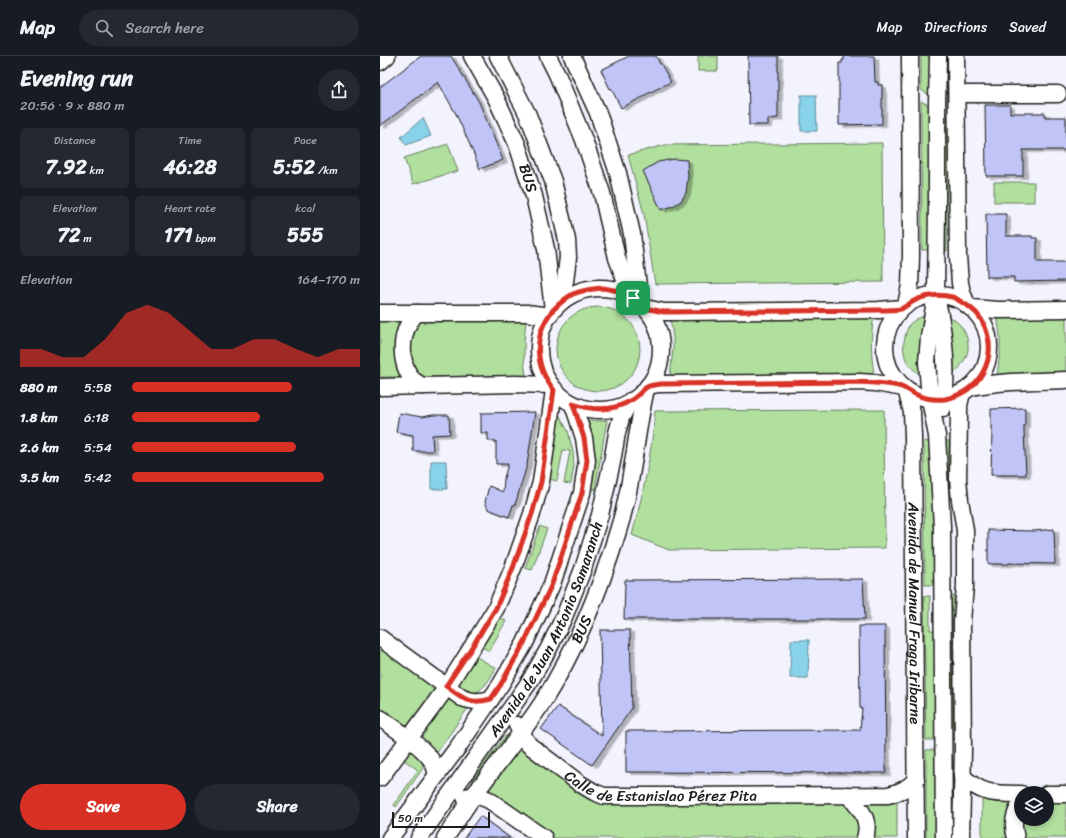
<!DOCTYPE html>
<meta charset="utf-8">
<style>
:root{--surface:#171b24;--page:#242831;--text:#f1f3f6;--muted:#9ea1a6;--line:#363941;--accent:#d93025}
body{margin:0;font-family:Sriracha,sans-serif;background:var(--page);color:var(--text);height:100vh;display:flex;flex-direction:column;font-size:15px;white-space:nowrap}
*{box-sizing:border-box;margin:0}
p{font-size:13px;color:var(--muted)}
.icon{flex:none;width:22px;height:22px;fill:none;stroke:currentColor;stroke-width:2;stroke-linecap:round;stroke-linejoin:round}
.map{position:relative;flex:1;overflow:hidden}
.details{display:flex;flex-direction:column;background:var(--surface);width:380px}
.details>*{flex:none}
.controls{position:absolute;left:634px;top:730px;display:grid;gap:8px}
.controls a{display:grid;place-items:center;width:40px;height:40px;border-radius:50%;background:var(--surface);box-shadow:0 2px 6px #0003;font-size:20px}
.scale{position:absolute;left:12px;bottom:10px;width:98px;box-sizing:border-box;padding-left:4px;border:2px solid #1c1c1c;border-top:0;font-size:11px;line-height:14px;white-space:nowrap;color:#1c1c1c;-webkit-text-stroke:3px #fff;paint-order:stroke}
.pin{position:absolute;display:grid;place-items:center;width:34px;height:34px;color:#fff;margin:-17px;border-radius:8px;box-shadow:0 2px 6px #0006}
.round{display:grid;place-items:center;flex:none;width:42px;height:42px;border-radius:21px;background:var(--page)}
.summary{display:flex;align-items:center;justify-content:space-between;height:68px;padding:0 20px}
h1{font-size:22px;font-weight:700;line-height:30px}
.stats{display:grid;grid-template-columns:repeat(3,1fr);gap:6px;height:68px;padding:4px 20px}
.stats div{display:grid;align-content:center;border-radius:6px;background:var(--page);text-align:center}
.stats b{font-size:20px;font-weight:700}
.stats small{font-size:11px;font-weight:400}
.stats p{font-size:11px}
.chart{height:112px;padding:8px 20px}
.chart p{display:flex;justify-content:space-between}
.chart svg{width:100%;height:72px;margin-top:4px;fill:var(--accent);opacity:.7}
.button{display:flex;gap:8px;margin-top:auto;padding:8px 20px}
.button a{flex:1;height:46px;border-radius:24px;background:var(--accent);color:#fff;font-size:16px;font-weight:700;line-height:46px;text-align:center}
.button a+a{background:var(--page);color:var(--text)}
ul{padding:0 20px;list-style:none;font-size:13px}
li{display:grid;grid-template-columns:64px 48px 1fr;align-items:center;height:30px}
li i{height:10px;border-radius:5px;background:var(--accent)}
header{display:flex;align-items:center;gap:24px;box-sizing:border-box;height:56px;padding:0 20px;background:var(--surface);border-bottom:1px solid var(--line)}
header strong{font-size:19px}
nav{display:flex;gap:22px;margin-inline-start:auto;font-size:14px}
.search{width:280px;height:36px;background:var(--page);display:flex;align-items:center;gap:10px;box-sizing:border-box;padding:0 14px;border-radius:22px;color:var(--muted);font-size:15px}
main{display:flex;flex:1;min-height:0}
.map>svg:first-child{display:block}
.green{fill:#b1df9e;stroke:#667e5d}
.water{fill:#89d3ea;stroke:#5d8a98}
.building{fill:#c0c4f6;stroke:#1c1c1c;filter:url(#shadow)}
.lines{fill:none;stroke-linecap:round;stroke-linejoin:round}
.minor-casing{stroke:#1c1c1c;stroke-width:19}
.minor{stroke:#fff;stroke-width:16}
.route-casing{stroke:#fff;stroke-width:8}
.route{stroke:#d93025;stroke-width:5}
.labels{text-anchor:middle;stroke-width:4;stroke-linejoin:round;paint-order:stroke}
.street-label{font-size:15px;fill:#1c1c1c;stroke:#fff}
</style>
<header>
<strong>Map</strong>
<div class="search"><svg class="icon" aria-label="search" viewBox="0 0 24 24"><circle cx="10" cy="10" r="6"/><path d="M15 15l6 6"/></svg>Search here</div>
<nav><a>Map</a><a>Directions</a><a>Saved</a></nav>
</header>
<main>
<section class="details">
<div class="summary"><div><h1>Evening run</h1><p>20:56 · 9 × 880 m</p></div><a class="round"><svg class="icon" aria-label="share" viewBox="0 0 24 24"><path d="M12 15V3M7 8l5-5 5 5M5 13v7h14v-7"/></svg></a></div>
<div class="stats">
<div><p>Distance</p><b>7.92<small> km</small></b></div>
<div><p>Time</p><b>46:28</b></div>
<div><p>Pace</p><b>5:52<small> /km</small></b></div>
</div>
<div class="stats">
<div><p>Elevation</p><b>72<small> m</small></b></div>
<div><p>Heart rate</p><b>171<small> bpm</small></b></div>
<div><p>kcal</p><b>555</b></div>
</div>
<div class="chart"><p><span>Elevation</span>164–170 m</p>
<svg viewBox="0 0 160 44" preserveAspectRatio="none"><path d="M0 44V33L10 33L20 38L30 38L40 27L50 11L60 6L70 11L80 22L90 33L100 33L110 27L120 27L130 33L140 38L150 33L160 33V44z"/></svg>
</div>
<ul>
<li><b>880 m</b>5:58<i style="width:70%"></i></li>
<li><b>1.8 km</b>6:18<i style="width:56%"></i></li>
<li><b>2.6 km</b>5:54<i style="width:72%"></i></li>
<li><b>3.5 km</b>5:42<i style="width:84%"></i></li>
</ul>
<div class="button"><a>Save</a><a>Share</a></div>
</section>
<div class="map">
<svg width="686" height="782" viewBox="0 0 686 782">
<defs>
<filter id="shadow"><feDropShadow dx="4.5" dy="2.5" stdDeviation="0" flood-color="#0004"/></filter>
</defs>
<rect width="100%" height="100%" fill="#f2f3fd"/>
<filter id="ink" filterUnits="userSpaceOnUse"><feTurbulence type="fractalNoise" baseFrequency=".025" numOctaves="2"/><feDisplacementMap in="SourceGraphic" scale="8" xChannelSelector="R" yChannelSelector="G"/><feConvolveMatrix kernelMatrix="1 2 1 2 8 2 1 2 1" color-interpolation-filters="sRGB"/></filter>
<g filter="url(#ink)">
<path class="green" d="M318 0H338V15H318Z
M541 0H551L549 16V39L541 34Z
M541 45 550 50 549 194H542Z
M564 56 567 58V195L563 194Z
M502 87 503 226 275 228 264 158 248 99 285 89Z
M68 88 78 115 33 128 24 102Z
M614 126H654V146H614Z
M176 293a42 42 0 1 1 84 0a42 42 0 1 1-84 0Z
M548 258 544 320C528 313 520 299 525 281 526 277 527 273 529 269 534 263 542 261 548 258Z
M565 259C580 263 592 282 587 298 586 302 583 306 581 309 581 310 578 314 578 314 575 316 572 318 569 319Z
M617 259 627 261H686V318L617 320 620 297V280Z
M494 261C490 280 491 298 494 318L290 321 293 293V281L290 262Z
M146 263C144 285 143 299 146 321H0V264Z
M175 351 188 375 193 396 194 410 191 428 184 427 190 395 183 394 177 425 165 422Z
M504 354 505 492 289 494 252 479C263 438 272 397 275 355Z
M208 364 220 365 227 364 215 434 211 433C216 406 215 391 208 364Z
M544 385 550 386 555 452V529H545Z
M565 385H569V440Z
M160 470 167 473 152 514 145 512Z
M544 540H550V574H556V684H546Z
M570 540H574L572 560 574 684H571Z
M118 561 126 565 109 595 101 590Z
M0 586 60 630 26 676 0 657Z
M93 599 116 612C110 622 101 642 85 636 81 635 77 631 74 629Z
M66 636 88 652 56 698 33 682Z
M126 679 130 682 97 728 92 724Z
M29 688 42 701 43 712 16 751 14 749 38 714 20 701Z
M138 688 218 742 517 744V782H172L105 734Z
M546 694H557V782H546Z
M667 741H686V782H602V742H641V763H667Z"/>
<path class="water" d="M421 39H436L437 75H421Z
M43 62 51 80 26 89 21 81Z
M51 405H66L67 433H51Z
M411 584H429L428 622H410Z"/>
<path class="building" d="M41 0H71L99 46 123 104 100 113 90 89 76 58 58 26 0 70V31Z
M249 0H276L280 8H281L291 26 265 39V40L241 52 231 32 230 33 221 14Z
M368 0H398V62L388 63V69H369Z
M464 0H494L495 26H498V29H502V68L459 69V7H462V4H464Z
M605 49H630V57H665V61H686V94H643V120H606Z
M294 103 307 104 308 121 306 137 301 145 293 150 281 154 263 115 278 106Z
M606 158H626V180H652V182H657V206H686V225L634 226V221H607Z
M645 352V369H644V375L646 419H611L612 373H611V353Z
M155 356 147 409 135 449H133L129 461 108 453 105 446 109 430 123 436 124 422 128 408H116V385L108 384V377H101V357Z
M19 357 42 361 53 359H69L70 378 52 379 53 395H33V379L16 376Z
M674 473 675 508 629 507V508H608V474L654 475Z
M483 523 485 563H244L245 524Z
M479 570H505L506 717 246 716V675L480 674 482 652H480Z
M220 574H250L252 652 212 709 161 673 178 650 222 680Z
M100 760 130 782H84Z"/>
<g class="lines">
<defs>
<g id="minor">
<path id="s1" d="M92 0 116 42 137 88 154 140 166 193 173 254"/>
<path d="M118 0 148 59 173 125 187 184 188 201 185 225 179 247"/>
<path d="M168 0 177 18 204 84 222 137 237 202 245 224 253 242"/>
<path d="M192 0 218 57 238 117 252 178 260 247"/>
<path d="M558 0 557 48V148L556 239 549 281 547 306 550 343 557 380 562 471 564 782"/>
<path d="M576 0 578 200 580 227 582 236 587 249"/>
<path d="M0 6 7 0"/>
<path d="M577 36 583 38H678"/>
<circle cx="220" cy="293" r="61"/>
<circle cx="557" cy="291" r="52"/>
<path d="M526 249 530 229 531 200 530 0"/>
<path d="M558 249C565 283 568 317 563 352"/>
<path d="M265 252 284 256H301L499 254 522 252"/>
<path d="M591 252 618 254 686 253"/>
<path d="M0 257H147L169 260"/>
<path d="M37 257C34 260 31 263 29 267 21 282 20 305 30 320 32 324 38 327 42 330"/>
<path d="M268 330 279 328 479 326 495 327 524 332"/>
<path d="M0 331 136 328 171 329"/>
<path d="M591 331C622 325 654 325 686 324"/>
<path id="s2" d="M526 333 532 356 533 380 536 782"/>
<path d="M0 582 82 642C94 646 99 646 111 643"/>
<path d="M0 662C15 673 45 691 53 707 55 710 56 715 57 719"/>
<path id="s3" d="M137 669 141 677 149 689 199 727 214 736 224 740H293L508 739C520 736 527 733 536 724"/>
<path d="M582 720C602 739 615 738 641 738"/>
<path d="M0 722 67 631 92 591 116 552 133 512 152 458 161 426 174 334"/>
<path d="M667 738H686"/>
<path d="M468 739C480 752 491 764 485 782"/>
<path d="M85 741C93 739 101 740 109 744L164 782"/>
<path d="M10 782 78 691 121 628 145 587 172 528 202 437 207 404 204 382 193 348"/>
<path id="s4" d="M39 782 134 648 150 625 169 592 184 561 203 513 220 459 232 406 237 377 241 362 250 345"/>
<path id="s5" d="M65 782C75 768 84 753 94 739 117 707 143 677 164 644 197 591 220 535 238 475 253 429 255 380 266 333"/>
<path d="M581 782 583 695 582 565 585 530V474L580 444 578 423 579 360V349L582 337"/>
<path d="M636 782C632 768 634 759 641 747"/>
</g>
</defs>
<use href="#minor" class="minor-casing"/>
<use href="#minor" class="minor"/>
</g>
</g>
<g class="lines" filter="url(#ink)">
<defs>
<path id="route" d="M223 232 239 235 253 242 265 252 284 256 499 254C506 254 514 254 521 253 525 251 530 247 534 245 545 239 560 238 572 241 576 242 580 245 583 247 593 252 601 261 605 271 618 304 599 336 565 343 555 344 543 342 535 338 531 336 528 333 524 332 513 327 491 327 479 326L280 328C276 329 270 329 267 331 262 334 258 340 253 343 234 356 214 355 193 348L204 382 207 404 202 437 172 528 144 587 121 628 111 643C89 649 84 643 66 630L92 591 116 552 133 512 152 458 161 426 174 334C154 310 153 278 173 254 179 248 185 242 193 238 202 234 212 233 223 232Z"/>
</defs>
<use href="#route" class="route-casing"/>
<use href="#route" class="route"/>
</g>
<g class="labels">
<g class="street-label">
<text dy="5" stroke="none"><textPath href="#s1" startOffset="135">BUS</textPath></text>
<text dy="5" stroke="none"><textPath href="#s2" startOffset="225">Avenida de Manuel Fraga Iribarne</textPath></text>
<text dy="5" stroke="none"><textPath href="#s4" startOffset="246">Avenida de Juan Antonio Samaranch</textPath></text>
<text dy="5" stroke="none"><textPath href="#s5" startOffset="250">BUS</textPath></text>
<text dy="5" stroke="none"><textPath href="#s3" startOffset="169">Calle de Estanislao Pérez Pita</textPath></text>
</g>
</g>
</svg>
<div class="controls">
<a><svg class="icon" aria-label="layers" viewBox="0 0 24 24"><path d="M12 4l9 5-9 5-9-5zM3 14l9 5 9-5"/></svg></a>
</div>
<div class="scale">50 m</div>
<div class="pin" style="left:253px;top:242px;background:#1e9e55"><svg class="icon" aria-label="arrive" viewBox="0 0 24 24"><path d="M6 21V4h12l-3 4 3 4H6"/></svg></div>
</div>
</main>
